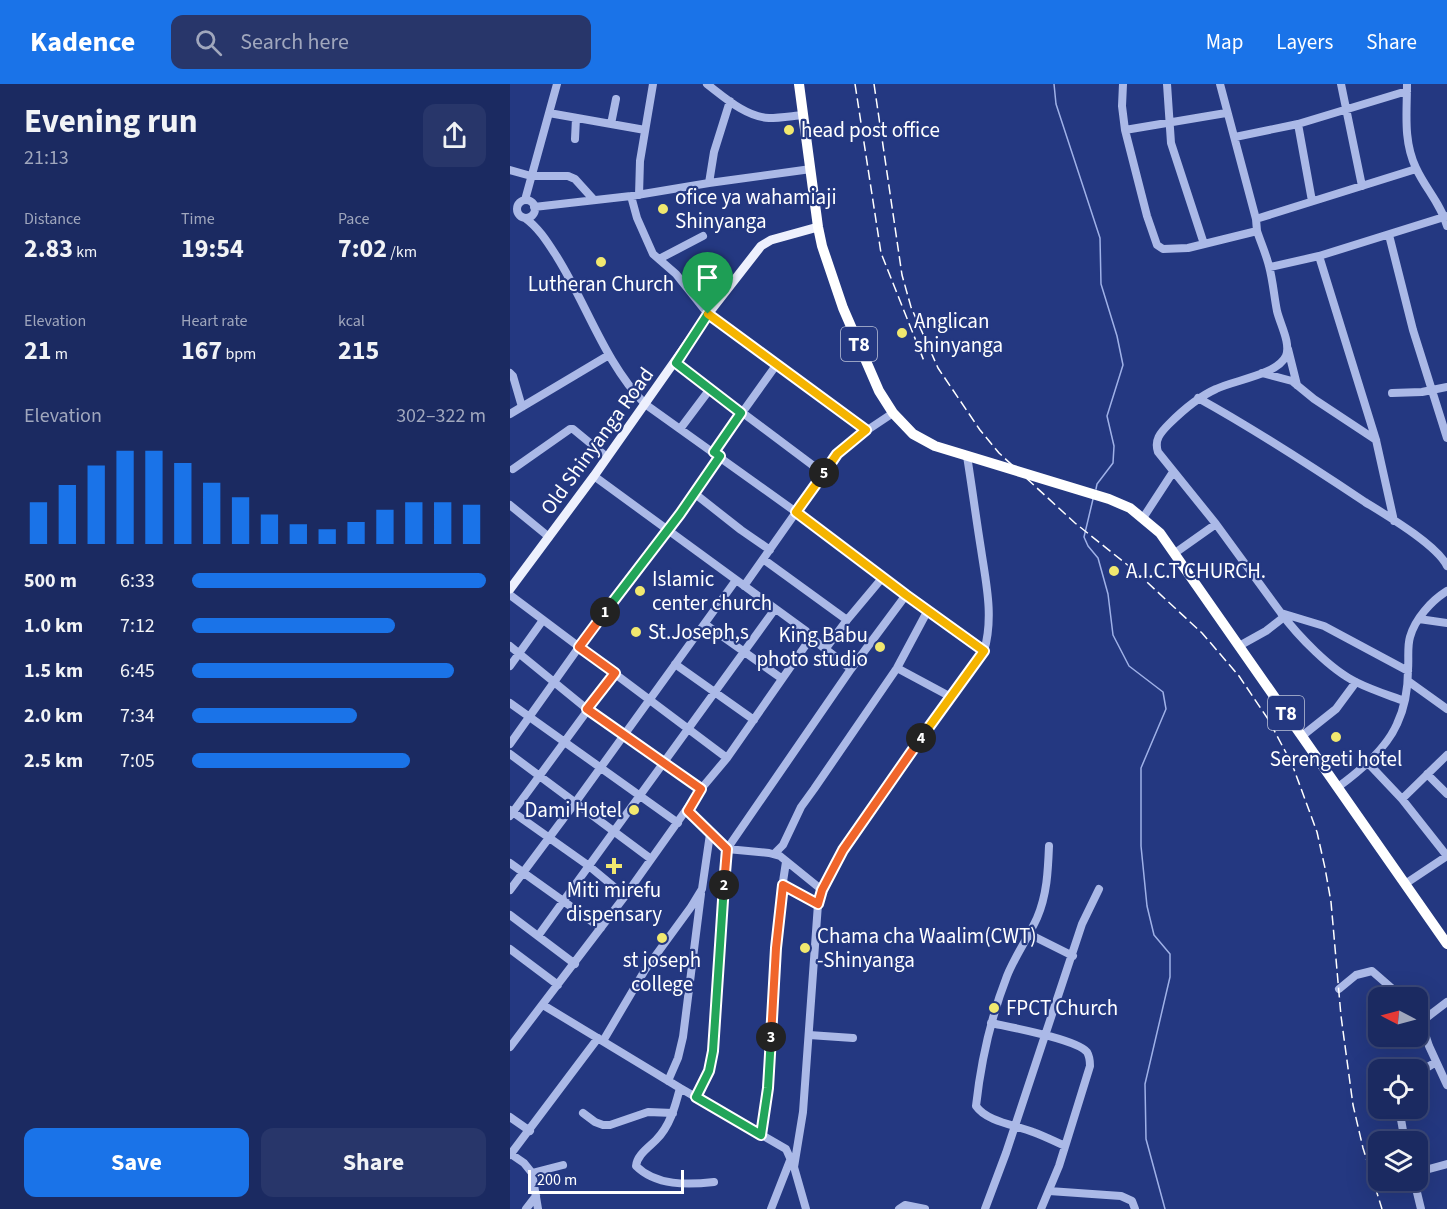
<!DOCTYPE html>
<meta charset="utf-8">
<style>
:root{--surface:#1b2a61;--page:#28366a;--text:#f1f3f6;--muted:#a0a7bd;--line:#394676;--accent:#1a73e8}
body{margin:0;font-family:"Source Sans 3",sans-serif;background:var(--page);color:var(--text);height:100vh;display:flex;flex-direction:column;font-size:22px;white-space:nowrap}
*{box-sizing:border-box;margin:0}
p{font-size:20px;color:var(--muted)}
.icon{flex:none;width:33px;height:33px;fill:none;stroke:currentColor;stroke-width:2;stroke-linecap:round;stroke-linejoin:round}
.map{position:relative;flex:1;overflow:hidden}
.details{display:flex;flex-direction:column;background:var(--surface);width:510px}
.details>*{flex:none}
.needle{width:39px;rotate:276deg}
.controls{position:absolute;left:858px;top:903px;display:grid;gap:12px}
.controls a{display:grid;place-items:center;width:60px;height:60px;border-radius:12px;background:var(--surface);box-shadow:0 6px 24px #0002,0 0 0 2px var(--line);font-size:30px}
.scale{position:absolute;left:18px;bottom:15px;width:156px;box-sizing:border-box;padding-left:6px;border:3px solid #fff;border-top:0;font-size:16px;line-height:21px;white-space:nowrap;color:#fff;-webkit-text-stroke:4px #243881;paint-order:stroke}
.pin{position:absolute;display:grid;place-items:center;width:51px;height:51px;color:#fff;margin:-62px -26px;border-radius:50% 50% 50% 0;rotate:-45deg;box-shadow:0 0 6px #0007}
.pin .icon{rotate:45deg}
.km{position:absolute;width:30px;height:30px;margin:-15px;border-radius:50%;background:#222;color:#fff;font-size:16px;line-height:30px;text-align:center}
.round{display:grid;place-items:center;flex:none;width:63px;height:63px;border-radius:12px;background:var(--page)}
.headline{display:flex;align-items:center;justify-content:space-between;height:102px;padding:0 24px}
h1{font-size:33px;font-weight:700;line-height:45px}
.metrics{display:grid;grid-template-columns:repeat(3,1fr);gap:9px;height:102px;padding:6px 24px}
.metrics div{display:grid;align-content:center}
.metrics b{font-size:26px;font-weight:700}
.metrics small{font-size:16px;font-weight:400}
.metrics p{font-size:16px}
.chart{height:168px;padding:12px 24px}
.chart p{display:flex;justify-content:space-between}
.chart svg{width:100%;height:108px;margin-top:6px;stroke:var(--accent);stroke-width:6}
.primary-button{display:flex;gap:12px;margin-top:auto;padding:12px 24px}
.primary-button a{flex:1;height:69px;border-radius:12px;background:var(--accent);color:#fff;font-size:24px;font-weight:700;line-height:69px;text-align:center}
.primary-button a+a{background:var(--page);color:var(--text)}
ul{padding:0 24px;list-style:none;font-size:20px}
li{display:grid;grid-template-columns:96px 72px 1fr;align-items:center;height:45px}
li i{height:15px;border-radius:8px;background:var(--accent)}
header{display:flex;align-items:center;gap:36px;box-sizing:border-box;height:84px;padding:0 30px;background:var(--accent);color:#fff}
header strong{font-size:28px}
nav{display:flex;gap:33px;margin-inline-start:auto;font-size:21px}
.search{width:420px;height:54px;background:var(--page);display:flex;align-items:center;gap:15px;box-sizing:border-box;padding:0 21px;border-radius:12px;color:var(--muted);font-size:22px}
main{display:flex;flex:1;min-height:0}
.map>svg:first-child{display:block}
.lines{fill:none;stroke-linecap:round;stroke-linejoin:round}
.stream{stroke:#9fb1e8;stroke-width:1.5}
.minor{stroke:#abb9e7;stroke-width:8}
.major{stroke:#edf0fd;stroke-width:9}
.highway{stroke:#fff;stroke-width:10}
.rail{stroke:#fff;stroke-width:1.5;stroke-dasharray:10 4.5;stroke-linecap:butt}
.split-1-casing{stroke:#fff;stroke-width:12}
.split-2-casing{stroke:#fff;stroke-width:12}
.split-3-casing{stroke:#fff;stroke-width:12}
.split-4-casing{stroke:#fff;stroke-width:12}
.split-5-casing{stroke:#fff;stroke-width:12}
.split-6-casing{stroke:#fff;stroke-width:12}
.split-1{stroke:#22a559;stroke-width:8}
.split-2{stroke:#f0652b;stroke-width:8}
.split-3{stroke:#22a559;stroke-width:8}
.split-4{stroke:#f0652b;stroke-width:8}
.split-5{stroke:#f5b400;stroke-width:8}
.split-6{stroke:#f5b400;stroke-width:8}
.poi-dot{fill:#f1e86f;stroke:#243881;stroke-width:2}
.labels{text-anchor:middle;stroke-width:4.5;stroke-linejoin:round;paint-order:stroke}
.shield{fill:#243881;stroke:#bdc3d9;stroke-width:1.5}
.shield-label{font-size:20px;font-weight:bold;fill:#fff}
.poi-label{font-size:21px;fill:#fff;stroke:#243881;text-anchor:start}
.street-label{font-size:21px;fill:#fff;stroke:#243881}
</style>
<header>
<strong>Kadence</strong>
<div class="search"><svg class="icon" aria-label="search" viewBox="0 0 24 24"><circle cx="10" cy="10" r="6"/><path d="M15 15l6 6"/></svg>Search here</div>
<nav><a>Map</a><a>Layers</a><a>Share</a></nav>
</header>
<main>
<section class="details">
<div class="headline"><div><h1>Evening run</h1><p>21:13</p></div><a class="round"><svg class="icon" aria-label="share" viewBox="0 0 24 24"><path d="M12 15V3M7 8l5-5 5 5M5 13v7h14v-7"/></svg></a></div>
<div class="metrics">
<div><p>Distance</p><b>2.83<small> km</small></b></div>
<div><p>Time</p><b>19:54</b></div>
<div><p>Pace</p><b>7:02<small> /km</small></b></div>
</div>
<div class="metrics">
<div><p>Elevation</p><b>21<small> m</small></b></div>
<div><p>Heart rate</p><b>167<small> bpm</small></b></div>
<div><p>kcal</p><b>215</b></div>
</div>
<div class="chart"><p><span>Elevation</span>302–322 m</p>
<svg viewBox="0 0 160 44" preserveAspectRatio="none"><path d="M5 44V27M15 44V20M25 44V12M35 44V6M45 44V6M55 44V11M65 44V19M75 44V25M85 44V32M95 44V36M105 44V38M115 44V35M125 44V30M135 44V27M145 44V27M155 44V28"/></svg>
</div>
<ul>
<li><b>500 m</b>6:33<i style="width:100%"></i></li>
<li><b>1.0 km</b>7:12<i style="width:69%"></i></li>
<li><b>1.5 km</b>6:45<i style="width:89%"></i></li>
<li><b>2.0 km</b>7:34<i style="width:56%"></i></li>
<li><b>2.5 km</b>7:05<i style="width:74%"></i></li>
</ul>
<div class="primary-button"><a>Save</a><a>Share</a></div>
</section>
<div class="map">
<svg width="937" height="1125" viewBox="0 0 937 1125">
<rect width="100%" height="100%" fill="#243881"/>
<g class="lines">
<path class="stream" d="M544 0 546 20 590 154 591 200 607 252 613 281 597 332 604 362 603 379 587 400 586 405
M583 415 574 453 578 462 588 474 598 510 603 551 619 582 653 608 656 625 631 684V762L637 822 644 851 660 870V893L635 1000 636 1055 655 1125"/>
<path class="minor" d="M197 0C214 13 236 33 259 34 270 34 282 32 293 31
M613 0 612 22 615 46 637 132 647 161 653 165 678 164 747 147 746 135 710 0
M657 0 661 59 694 160
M831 0 852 102
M897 0C897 28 893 57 906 84 915 104 931 120 937 142
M39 29 135 46
M101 40 106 15
M788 40 802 117
M615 46 716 29
M725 53 788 40 897 7
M65 55 66 34
M0 86 21 92H58L65 95 84 116
M199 99 204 68 220 17
M129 111 130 77 143 0
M121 112 127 134 143 170 166 190 198 230 356 346
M15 116 47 0
M7 125a9 9 0 1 1 18 0a9 9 0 1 1-18 0Z
M24 123 121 112 199 99 301 85
M15 134C29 144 38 159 47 173 77 221 95 279 135 320L286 428 396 511 474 567
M746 135 906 85
M747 147C751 159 756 170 759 182 763 197 764 212 767 227 770 240 781 259 776 272 767 291 724 296 706 305 688 313 673 326 659 340 650 349 644 356 648 368L706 440 771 529 814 542 898 587
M879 151 903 246 937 354
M149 175 193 152
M760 183 809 172
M778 265 787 301
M166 279 313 389
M0 289 3 292 12 323
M752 289 782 297 804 315 866 356
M882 309 912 308 937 303
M688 314C746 346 801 382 855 418 876 431 927 461 937 482
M0 330 99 271
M170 345 200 305
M204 368 267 280
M3 385 60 345H63L97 373
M184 409 231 446 260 466
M0 421 39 453
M633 434 663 388
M884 437 866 356 809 172 937 132
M665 469 706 440
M253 475 337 536
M234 502 327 370 341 357 383 329
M0 511 217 674
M771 529C788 552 821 586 846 598 862 606 878 611 894 617
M909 535 937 539
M195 540 271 594
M300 553 341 585
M0 562 77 625 191 705
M729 562 756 547 774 533
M316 564 337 536 373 493
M165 580 244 636
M0 582 33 536
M387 584 441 613
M898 597 937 625
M0 619 168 739
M792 652 826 625 846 598
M0 660 69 563 170 430 210 372
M0 670 141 775
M857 678 892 715 937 772
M917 690 937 710
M828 703C850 687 876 665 887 640 895 623 898 604 898 586 899 575 897 563 900 553 905 535 921 517 937 507
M892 715 937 671
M0 726 79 782 115 812
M178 727 217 765 259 769 270 772 312 806
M0 732 105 589
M539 762C538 787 537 811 527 834 518 854 505 872 497 892 481 933 471 977 466 1022 477 1038 506 1041 523 1048 534 1052 544 1057 555 1062
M264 770 273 761 291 723 304 705 387 584 418 526
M0 779 91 844
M895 800 937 772
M272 801 308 820
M0 806 65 719 226 496
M0 831 65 880
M519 850 563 872
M28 852 265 525
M0 865 48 901
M829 905 846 891 862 887 893 914
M937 918 916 934 912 941 919 962 937 1001
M33 921 170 1004 276 1065 284 1083 296 1125
M481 939C499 943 566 955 577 968 580 973 580 977 580 982L549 1082 531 1125
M299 951 343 954
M93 957 135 886 181 823 192 805 200 750
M0 963 115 812 191 705 217 674 300 555V552L296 547 84 392
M908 989 926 978
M158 997 168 974 173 953 191 810
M170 1004C165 1023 160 1042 146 1056 138 1064 127 1071 126 1082 146 1102 178 1101 204 1098
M186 1013 199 987 203 967 217 765 341 585 396 511
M889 1024 895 1058
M73 1029 85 1038 93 1041H100L138 1028 163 1029
M0 1033 20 1047
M251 1051C264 960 261 869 276 778
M1 1070 14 1079 22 1089 28 1125
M0 1071 88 954
M284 1083 293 1028 308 820C320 774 353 736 380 698 412 655 443 611 474 567 484 533 476 499 471 465 466 434 462 403 457 372
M908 1088 937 1080
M22 1089 53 1081
M904 1096 911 1125
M539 1107 611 1112 622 1117 625 1125
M16 1125 26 1112
M261 1125 281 1074
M389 1125 395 1121 415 1125
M475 1125 496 1069 572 840 589 805"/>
<path class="major" d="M0 505 84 392 198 230 251 162 261 156 308 143"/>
<path class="highway" d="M289 0 308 143 312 162 333 224 369 307 383 329 403 350 425 362 599 415 620 424 650 449 937 860"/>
<path class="rail" d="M345 0 371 169 414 277
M364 0 392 191 401 223 428 284 470 346 489 369 565 439 625 487 692 549 729 592 758 635 782 680 807 748 815 784 821 818 831 932 843 1021 853 1064 872 1125"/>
</g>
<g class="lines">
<defs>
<path id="split-1" d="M95 528 170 430 210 372 204 368 231 329 166 279 198 230"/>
<path id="split-2" d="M95 528 69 563 105 589 77 625 191 705 178 727 217 765 214 801"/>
<path id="split-3" d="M214 801 203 967 199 987 186 1013 251 1051 258 1004 261 953"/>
<path id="split-4" d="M261 953 266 864 273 801 308 820 312 806 333 766 411 654"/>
<path id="split-5" d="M314 389 286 428 396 511 474 567 411 654"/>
<path id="split-6" d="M198 230 356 346 327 370 314 389"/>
</defs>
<use href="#split-1" class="split-1-casing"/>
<use href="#split-2" class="split-2-casing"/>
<use href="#split-3" class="split-3-casing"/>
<use href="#split-4" class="split-4-casing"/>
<use href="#split-5" class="split-5-casing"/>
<use href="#split-6" class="split-6-casing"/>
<use href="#split-1" class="split-1"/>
<use href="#split-2" class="split-2"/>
<use href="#split-3" class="split-3"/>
<use href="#split-4" class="split-4"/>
<use href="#split-5" class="split-5"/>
<use href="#split-6" class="split-6"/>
</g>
<g class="poi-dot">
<circle cx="279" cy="46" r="6"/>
<circle cx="153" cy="125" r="6"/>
<circle cx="91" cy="178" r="6"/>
<circle cx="392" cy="249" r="6"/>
<circle cx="604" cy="487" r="6"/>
<circle cx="130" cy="507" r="6"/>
<circle cx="126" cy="548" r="6"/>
<circle cx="370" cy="563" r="6"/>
<circle cx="826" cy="653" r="6"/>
<circle cx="124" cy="726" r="6"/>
<path d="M101 773h6v6h6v6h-6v6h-6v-6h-6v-6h6z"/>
<circle cx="152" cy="854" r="6"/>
<circle cx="295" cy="864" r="6"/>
<circle cx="484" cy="924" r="6"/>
</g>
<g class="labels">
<g class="shield">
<rect x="331" y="243" width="36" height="34" rx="4.5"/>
<rect x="758" y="612" width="36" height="34" rx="4.5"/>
</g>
<g class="shield-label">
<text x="349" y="267">T8</text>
<text x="776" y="636">T8</text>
</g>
<g class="poi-label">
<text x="291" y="53">head post office</text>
<text x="165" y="120">ofice ya wahamiaji<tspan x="165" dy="24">Shinyanga</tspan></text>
<text x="91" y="207" text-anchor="middle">Lutheran Church</text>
<text x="404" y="244">Anglican<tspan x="404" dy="24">shinyanga</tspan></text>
<text x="616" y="494">A.I.C.T CHURCH.</text>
<text x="142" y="502">Islamic<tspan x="142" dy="24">center church</tspan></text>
<text x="138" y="555">St.Joseph,s</text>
<text x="358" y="558" text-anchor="end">King Babu<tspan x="358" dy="24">photo studio</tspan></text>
<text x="826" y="682" text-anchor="middle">Serengeti hotel</text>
<text x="112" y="733" text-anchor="end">Dami Hotel</text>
<text x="104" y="813" text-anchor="middle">Miti mirefu<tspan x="104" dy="24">dispensary</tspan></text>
<text x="307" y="859">Chama cha Waalim(CWT)<tspan x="307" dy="24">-Shinyanga</tspan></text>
<text x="152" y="883" text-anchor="middle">st joseph<tspan x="152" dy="24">college</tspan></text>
<text x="496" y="931">FPCT Church</text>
</g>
<g class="street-label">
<text transform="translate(87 357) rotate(-54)" y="7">Old Shinyanga Road</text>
</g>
</g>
</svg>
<div class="controls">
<a><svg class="needle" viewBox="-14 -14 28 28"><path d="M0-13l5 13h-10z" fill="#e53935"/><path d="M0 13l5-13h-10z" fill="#a0a7bd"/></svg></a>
<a><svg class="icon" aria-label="locate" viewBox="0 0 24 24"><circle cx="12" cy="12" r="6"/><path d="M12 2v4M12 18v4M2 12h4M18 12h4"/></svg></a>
<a><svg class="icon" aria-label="layers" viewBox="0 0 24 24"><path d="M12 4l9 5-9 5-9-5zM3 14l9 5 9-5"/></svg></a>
</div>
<div class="scale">200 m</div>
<div class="pin" style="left:198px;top:230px;background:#1e9e55"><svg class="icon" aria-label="arrive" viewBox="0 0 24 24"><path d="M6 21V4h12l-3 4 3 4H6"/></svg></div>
<b class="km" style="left:95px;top:528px">1</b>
<b class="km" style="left:214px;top:801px">2</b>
<b class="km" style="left:261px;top:953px">3</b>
<b class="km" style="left:411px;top:654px">4</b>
<b class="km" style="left:314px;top:389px">5</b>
</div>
</main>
